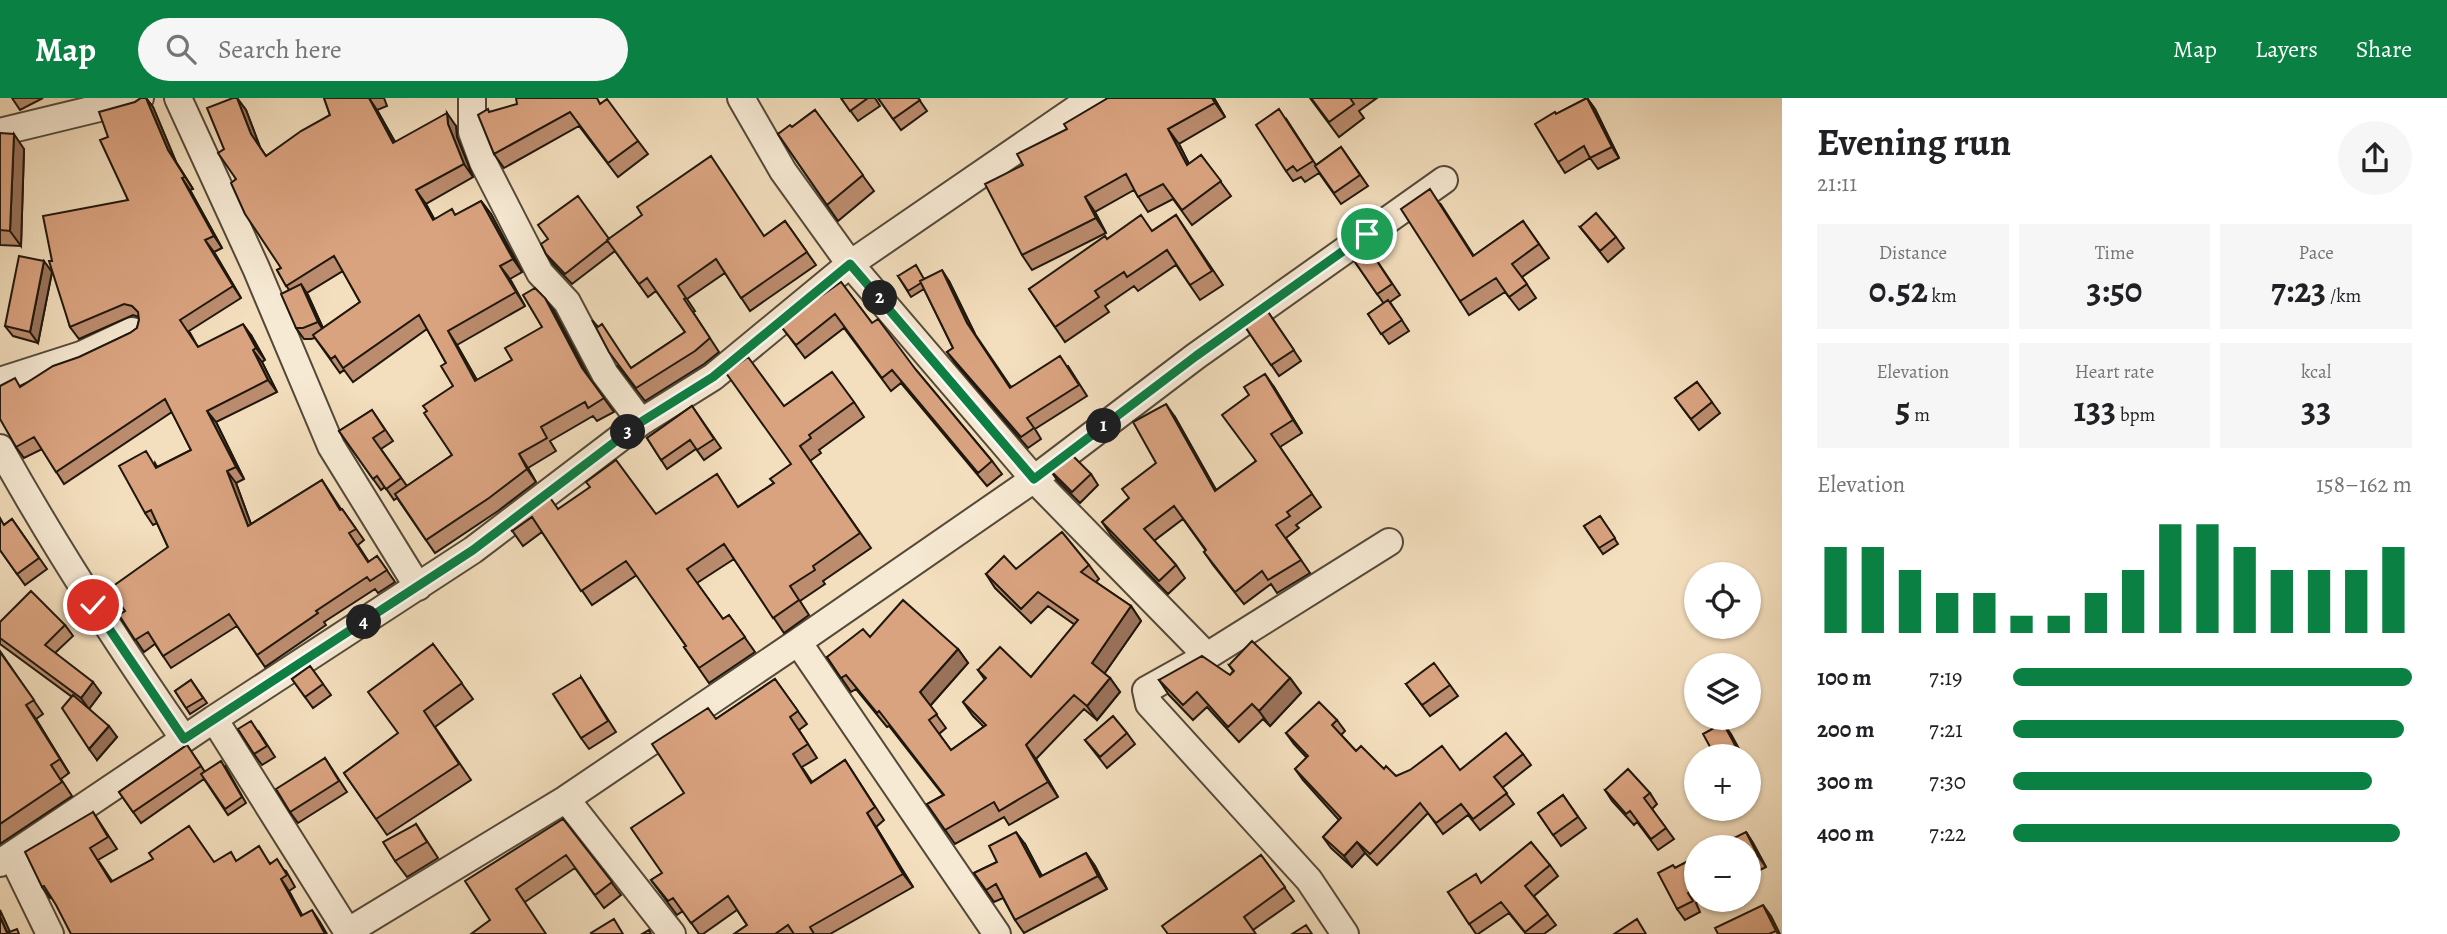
<!DOCTYPE html>
<meta charset="utf-8">
<style>
:root{--surface:#fff;--page:#f6f6f6;--text:#202124;--muted:#757577;--accent:#0b8043}
body{margin:0;font-family:Alegreya,serif;background:var(--page);color:var(--text);height:100vh;display:flex;flex-direction:column;font-size:26px;white-space:nowrap}
*{box-sizing:border-box;margin:0}
p{font-size:23px;color:var(--muted)}
.icon{flex:none;width:38px;height:38px;fill:none;stroke:currentColor;stroke-width:2;stroke-linecap:round;stroke-linejoin:round}
.map{position:relative;flex:1;overflow:hidden}
.panel{display:flex;flex-direction:column;background:var(--surface);width:665px}
.panel>*{flex:none}
.fabs{position:absolute;left:1684px;top:464px;display:grid;gap:14px}
.fabs a{display:grid;place-items:center;width:77px;height:77px;border-radius:50%;background:var(--surface);box-shadow:0 2px 5px #0004;font-size:35px}
.pin{position:absolute;display:grid;place-items:center;width:60px;height:60px;color:#fff;margin:-30px;border:4px solid #fff;border-radius:50%;box-shadow:0 2px 7px #0007}
.km{position:absolute;width:35px;height:35px;margin:-18px;border-radius:50%;background:#222;color:#fff;font-size:19px;line-height:35px;text-align:center}
.round{display:grid;place-items:center;flex:none;width:74px;height:74px;border-radius:37px;background:var(--page)}
.summary{display:flex;align-items:center;justify-content:space-between;height:119px;padding:0 35px}
h1{font-size:38px;font-weight:700;line-height:52px}
.stats{display:grid;grid-template-columns:repeat(3,1fr);gap:10px;height:119px;padding:7px 35px}
.stats div{display:grid;align-content:center;border-radius:0px;background:var(--page);text-align:center}
.stats b{font-size:35px;font-weight:700}
.stats small{font-size:19px;font-weight:400}
.stats p{font-size:19px}
.chart{height:196px;padding:14px 35px}
.chart p{display:flex;justify-content:space-between}
.chart svg{width:100%;height:126px;margin-top:7px;stroke:var(--accent);stroke-width:6}
ul{padding:0 35px;list-style:none;font-size:23px}
li{display:grid;grid-template-columns:112px 84px 1fr;align-items:center;height:52px}
li i{height:18px;border-radius:9px;background:var(--accent)}
header{display:flex;align-items:center;gap:42px;box-sizing:border-box;height:98px;padding:0 35px;background:var(--accent);color:#fff}
header strong{font-size:33px}
nav{display:flex;gap:38px;margin-inline-start:auto;font-size:24px}
.search{width:490px;height:63px;background:var(--page);display:flex;align-items:center;gap:18px;box-sizing:border-box;padding:0 24px;border-radius:38px;color:var(--muted);font-size:26px}
main{display:flex;flex:1;min-height:0}
.map>svg:first-child{display:block}
.lines{fill:none;stroke-linecap:round;stroke-linejoin:round}
.minor-casing{stroke:#544939;stroke-width:30}
.minor{stroke:#f7ead4;stroke-width:26}
.wall{fill:#bb8c6e;stroke:#1f170d;stroke-width:2;fill-rule:evenodd}
.shaded-wall{fill:#99725a;stroke:#1f170d;stroke-width:2}
.building{fill:#daa380;stroke:#1f170d;stroke-width:2}
.route-casing{stroke:#fff;stroke-width:14}
.route{stroke:#0b8043;stroke-width:9}
</style>
<header>
<strong>Map</strong>
<div class="search"><svg class="icon" aria-label="search" viewBox="0 0 24 24"><circle cx="10" cy="10" r="6"/><path d="M15 15l6 6"/></svg>Search here</div>
<nav><a>Map</a><a>Layers</a><a>Share</a></nav>
</header>
<main>
<div class="map">
<svg width="1782" height="836" viewBox="0 0 1782 836">
<rect width="100%" height="100%" fill="#f3debd"/>
<filter id="stains"><feTurbulence type="fractalNoise" baseFrequency=".00286" numOctaves="4"/><feColorMatrix values="0 0 0 0 .2 0 0 0 0 .09 0 0 0 0 .02 0 0 0 .5 -.17"/></filter>
<radialGradient id="worn" r=".72"><stop offset=".6" stop-color="#630" stop-opacity="0"/><stop offset="1" stop-color="#630" stop-opacity=".3"/></radialGradient>
<g class="lines">
<defs>
<path id="minor" d="M178 0 256 170 331 348 418 489
M472 0V34L483 64 523 142 540 175 567 204 605 276 641 324
M741 0 783 73 850 166 1034 381 1207 558 1146 592 1149 606 1309 782 1345 836
M0 34 140 0
M0 283 81 257 132 233
M0 350C56 451 118 546 184 641
M798 544 997 836
M1207 558 1389 444
M214 621 473 452 641 324 713 279 850 166 1092 0
M566 701 672 836
M12 758 50 836
M0 765 214 621 349 836
M347 834 566 701 798 544 1034 381 1196 258 1444 82"/>
</defs>
<use href="#minor" class="minor-casing"/>
<use href="#minor" class="minor"/>
</g>
<path class="wall" d="M12 0H43L20 12Z
M141 0H146L153 9 176 64 193 91 190 92 222 150 214 154 241 200 189 233 198 249 251 237 265 262 262 264 277 294 216 324 244 381 236 385 251 426 322 382 341 411H342L364 442 358 447 369 464 377 458 395 484 378 495 375 491 324 524 326 527 265 569 237 528 171 570 155 546 144 554 119 517 125 513 168 449 157 425 153 427 145 415 155 365 157 369 191 352 172 314 64 386 42 351 24 360 16 349 20 288 130 235 137 230 139 222V219L133 217 79 241 70 229 52 163 128 102 108 39 135 4Z
M237 0 246 12 260 49 266 58 330 17 324 0H384L387 8 377 12 395 44 456 28 457 39 473 79 426 106 434 121 456 117 481 103 491 116 522 174 510 181 525 208 457 247 477 282 512 262 542 229 554 213 590 281 614 314 597 323 593 318 550 343 556 353 528 370 536 384 498 413 435 455 397 400 394 402 385 389 381 392 339 333 372 312 393 343 381 351 407 388 452 357 427 313 453 288 446 265 427 231 353 284 344 272 340 275 315 240 311 241H304L296 230 289 192 277 172 281 170 236 81 224 51ZM343 173 360 204 323 230 307 195Z
M841 0H875L880 8 858 23Z
M878 0H918L927 13 901 32Z
M1108 0H1214L1225 19 1179 46 1189 66 1201 57 1231 98 1192 127 1173 101 1148 114 1134 92 1095 114 1106 135 1032 172 1022 157 1023 67 1067 31Z
M1310 0H1377L1359 13 1364 20 1339 39Z
M1587 0 1595 11 1619 60 1598 71 1590 60 1565 75 1558 64 1556 16Z
M601 5 638 43 648 56 618 79 579 28 504 70 494 56 490 14Z
M815 12 874 93 838 123 778 36 792 29Z
M1287 22 1316 67 1341 49 1368 88 1341 106 1319 75 1305 84 1301 79 1293 83 1286 73Z
M0 35 24 51 21 148 0 147Z
M1440 105 1474 158 1523 123 1549 160 1522 179 1536 200 1519 212 1505 194 1469 217 1460 203Z
M1176 117 1223 187 1200 202 1176 167 1138 193 1134 188 1105 208 1109 214 1065 244 1029 191 1107 141 1152 133Z
M785 123 816 167 750 213 725 175 687 201 695 213 693 214 719 254 704 266 645 303 618 268 631 270 685 234 656 193 648 199 615 153 572 186 553 166 546 156 609 141 765 138Z
M1580 129 1616 139 1624 150 1608 164Z
M1369 151 1400 197 1390 204 1409 233 1389 246 1368 216 1384 206 1353 161Z
M52 174 38 245 13 238 5 228Z
M898 178 949 183 975 236 1011 289 1068 268 1087 298 1035 331 1041 341 1028 350 955 265 947 254 953 250 924 191 911 199Z
M841 184 872 225 916 272 992 363 1002 376 987 388 901 285 891 293 844 230 805 260 790 240 780 227Z
M1266 211 1301 263 1279 278 1244 227Z
M1697 284 1720 315 1699 332 1675 300Z
M1274 289 1302 335 1280 349 1321 409 1296 427 1299 430 1286 440 1310 475 1277 495 1271 486 1244 506 1213 467 1204 454 1206 453 1183 421 1154 443 1176 467 1185 480 1168 496 1111 437 1102 424 1129 400 1156 365 1175 319 1216 392 1255 364Z
M854 304 864 319 819 352 821 355 810 363 871 450 823 483 825 486 800 503 809 517 784 535 734 461 697 485 723 521 729 517 755 554 709 585 684 549 686 548 637 477 592 507 542 434 523 448 506 424 558 411 656 416 739 408 774 385 791 367 784 308Z
M692 308 721 350 704 362 696 351 667 371 647 340Z
M1050 372 1091 376 1098 387 1080 405 1058 383Z
M1600 418 1618 446 1603 456 1584 428Z
M12 421 47 471 25 487 0 452 5 426Z
M1089 467 1099 481 1096 484 1131 508 1141 523 1104 576 1110 580 1120 594 1097 622 1084 611 1036 661 1058 699 1009 727 1004 719 955 746 927 706 943 697 889 628 887 629 856 591 851 594 827 559 870 539 958 551 968 565 930 608 946 630 939 636 951 652 984 629 973 618 963 604 985 582 978 572 1031 579 1075 527 1048 508 1031 525 995 490 986 476 1016 471Z
M0 524 65 527 73 538 55 555 101 595 89 611 117 639 97 662 72 599 0 546Z
M433 546 473 601 435 629 471 682 387 737 344 675 398 636Z
M0 553 43 616 36 621 69 675 61 681 72 698 0 746Z
M1229 567 1290 580 1301 595 1270 628 1263 621 1239 644 1207 609 1193 622 1169 597 1159 582 1230 577 1233 573Z
M310 568 331 597 313 610 292 581Z
M581 579 616 634 589 651 581 640Z
M775 581 807 626 799 632 817 660 802 669 812 684 845 662 884 722 876 729 913 789 830 836H734L747 827 737 812 703 836H699L683 813 677 817 651 782 662 775 684 695 716 621Z
M191 582 207 605 190 616 175 593Z
M1406 586 1450 587 1458 598 1430 618Z
M1337 622 1345 633 1341 637 1356 653 1396 678 1460 672 1523 656 1531 667 1502 690 1514 706 1480 732 1468 717 1443 736 1428 715 1377 767 1365 755 1352 769 1331 750 1323 739 1339 722 1303 682 1295 671 1307 660 1294 646 1286 635Z
M259 634 275 659 262 667 254 656Z
M1127 635 1135 646 1107 670 1085 642Z
M187 647 205 674 225 668 246 705 228 717 204 681 141 725 119 694Z
M325 660 347 694 298 725 290 714Z
M1748 668 1759 689 1748 695Z
M1605 692 1650 695 1657 706 1652 711 1674 741 1658 752 1637 724 1634 727 1612 703Z
M1563 697 1586 730 1561 748 1538 715Z
M93 714 117 751 98 762 112 783 214 764 237 763 271 765 286 773 295 789 289 793 302 817 320 824 50 800 42 789Z
M563 721 621 797 604 810 575 770 525 804 490 822Z
M416 726 438 760 407 779 395 763Z
M1746 734 1753 745 1766 769 1748 778V749Z
M1025 746 1042 778 1086 755 1095 768 1107 791 1024 835 1015 822 1003 800 994 804 974 775 997 764Z
M1261 757 1294 803 1253 832 1168 836Z
M1696 759V802H1703L1696 805 1700 814 1685 822 1677 811 1675 770Z
M1550 767 1558 778 1534 798 1556 827 1544 836H1526L1509 815 1478 836H1476L1448 794Z"/>
<path class="shaded-wall" d="M146 0 153 9 176 64 193 91 168 52Z
M237 0 246 12 260 49 251 36Z
M369 0 377 12 403 58 393 45Z
M1212 0H1214L1225 19 1215 5Z
M1587 0 1595 11 1619 60 1612 49Z
M447 15 456 28 457 39 473 79 464 66 448 26Z
M1168 31 1179 46 1197 82 1187 67Z
M14 36 24 51 21 148 10 133Z
M182 80 190 92 222 150 214 138Z
M416 92 426 106 442 135 433 122Z
M1085 99 1095 114 1106 135 1096 120Z
M481 103 491 116 522 174 513 161Z
M205 142 214 154 241 200 233 188Z
M44 163 52 174 38 245 30 234Z
M500 168 510 181 525 208 516 194Z
M942 172 949 183 975 236 967 225Z
M301 186 308 197 325 235 318 224Z
M545 200 554 213 591 284 582 270Z
M243 226 251 237 265 262 256 250Z
M448 233 457 247 485 297 475 283Z
M253 252 262 264 277 294 268 282Z
M1265 276 1274 289 1302 335 1293 322Z
M1166 306 1175 319 1224 406 1215 393Z
M207 313 216 324 244 381 236 369Z
M519 356 528 370 536 384 527 371Z
M227 373 236 385 256 440 248 428Z
M1131 508 1141 523 1102 579 1092 565Z
M958 551 968 565 930 608 920 594Z
M1110 580 1120 594 1097 622 1087 608Z
M1290 580 1301 595 1270 628 1259 613Z
M93 584 101 595 89 611 81 600Z
M26 607 36 621 69 675 60 661Z
M1723 625 1731 636 1743 658H1741Z
M109 628 117 639 97 662 89 651Z
M1026 647 1036 661 1058 699 1048 684Z
M1748 668 1759 689 1752 678 1748 672Z
M867 715 876 729 913 789 903 776Z
M1016 734 1025 746 1049 792 1040 779Z
M1746 734 1753 745 1766 769 1758 758Z
M1357 744 1365 755 1352 769 1344 758Z
M1086 755 1095 768 1107 791 1098 778Z
M281 781 289 793 309 830 301 818Z
M1763 807 1771 818 1780 836H1778L1776 833Z
M0 812 11 836H8L0 819Z
M312 812 320 824 327 836H325Z"/>
<path class="building" d="M141 0H146L168 52 185 79 182 80 214 138 205 142 233 188 180 222 198 249 243 226 256 250 253 252 268 282 207 313 236 369 227 373 248 428 322 382 340 412 342 411 356 431 349 435 368 464 377 458 387 472 370 483 367 479 316 513 318 515 257 557 229 516 163 558 148 534 135 542 119 517 125 513 109 491 168 449 151 412 145 415 119 368 146 353 156 370 191 352 165 301 56 374 34 339 16 349 0 321V288L15 280 20 289 53 268 79 259 130 235 137 230 139 222 138 214 132 208 124 206 70 229 49 163H52L43 118 128 102 100 42 108 39 99 14 135 4Z
M233 0H237L251 36 266 58 301 33 330 17 324 0H369L393 45 447 15 448 26 464 66 416 92 433 122 452 111 455 117 481 103 513 161 500 168 516 194 448 233 475 283 512 262 505 250 542 229 523 197 535 190 545 200 582 270 604 300 588 310 585 304 541 329 547 340 519 356 527 371 489 400 426 442 395 396 452 357 424 315 427 313 423 308 453 288 441 268 446 265 419 217 343 270 335 258 331 261 313 237 360 204 334 158 286 188 277 172 281 170 245 116 231 85 236 81 218 55 224 51 207 10Z
M516 0H597L600 6 607 1 638 43 608 65 570 14 494 56 478 17 488 11 489 14 517 6Z
M841 0H868L850 13Z
M878 0H918L920 2 893 21Z
M1108 0H1212L1215 5 1168 31 1187 67 1201 57 1221 83 1182 112 1163 86 1138 99 1126 76 1085 99 1096 120 1022 157 985 86 1023 67 1017 56 1067 31 1064 26Z
M1311 0H1350L1354 6 1329 24Z
M1587 0 1612 49 1590 60 1584 48 1558 64 1535 26 1555 14 1556 16Z
M1279 11 1313 63 1297 73 1293 68 1286 73 1256 27Z
M815 12 863 77 827 107 778 36 790 27 792 29Z
M0 35 14 36 10 133 0 132Z
M1341 49 1360 77 1334 95 1315 68Z
M711 58 764 138 785 123 807 154 741 200 716 161 678 188 686 200 684 201 710 240 695 253 636 290 609 254 592 222 598 229 602 226 631 270 685 234 647 180 639 186 607 142 642 117 637 109Z
M1430 91 1473 158 1523 123 1539 146 1512 166 1527 186 1509 199 1496 180 1460 203 1401 111Z
M578 98 609 141 607 142V143L565 176 546 156 541 146 548 141 538 127Z
M1596 115 1616 139 1600 153 1580 129Z
M1141 117 1152 133 1176 117 1212 173 1190 187 1167 152 1127 179 1124 174 1095 193 1099 199 1055 229 1029 191 1105 138 1107 141Z
M1369 151 1392 186 1377 196 1353 161Z
M19 158 44 163 30 234 5 228Z
M916 167 924 181 920 183 921 185 908 193 898 178Z
M942 172 967 225 1010 290 1060 258 1079 287 1027 320 1034 330 1021 339 947 254 953 250 920 183Z
M841 184 872 225 878 221 916 272 992 363 978 375 892 272 882 280 835 216 796 247 780 227Z
M301 186 318 224 303 230H296L281 196Z
M1388 202 1402 222 1381 236 1368 216Z
M1266 211 1294 252 1271 267 1244 227Z
M748 259 784 308 832 274 854 304 809 337 811 340 800 348 860 435 813 468 815 472 790 488 799 502 773 520 724 446 687 471 723 521 729 517 745 539 699 570 684 549 686 548 626 463 581 493 532 419 512 433 506 424 546 394 558 411 590 389 586 384 616 362 656 416 717 376 738 409 774 385 770 381 791 366 726 275Z
M1265 276 1293 322 1271 336 1312 396 1287 414 1290 418 1276 427 1301 462 1268 482 1262 473 1235 494 1204 454 1206 452 1174 408 1144 431 1176 467 1159 483 1102 424 1129 400 1122 391 1156 365 1133 324 1166 306 1215 393 1256 363 1222 317 1249 297 1244 289Z
M1697 284 1712 304 1691 321 1675 300Z
M692 308 714 341 697 352 690 342 661 362 647 340Z
M372 312 385 332 373 340 401 380 386 391 377 378 373 381 339 333Z
M1071 356 1091 376 1072 394 1050 372Z
M1600 418 1615 440 1599 450 1584 428Z
M0 420 4 427 12 421 39 460 17 476 0 452Z
M1062 434 1089 467 1081 474 1131 508 1092 565 1110 580 1087 608 1074 597 1026 647 1048 684 999 713 994 704 945 732 927 706 944 697 879 613 877 615 846 577 841 580 827 559 863 531 870 539 903 502 958 551 920 594 937 616 929 622 951 652 986 627 963 604 986 580 978 572 1000 549 1031 579 1078 522 1038 494 1021 511 986 476 1004 458 1016 471Z
M31 493 65 527 45 547 93 584 81 600 0 540V524Z
M1252 543 1290 580 1259 613 1252 606 1228 629 1197 594 1183 607 1159 582 1202 558 1230 577 1234 573 1229 567Z
M433 546 462 585 424 613 459 666 376 721 344 675 398 635 368 594Z
M0 554 34 602 26 607 60 661 51 667 62 684 0 726Z
M1434 565 1450 587 1422 607 1406 586Z
M310 568 323 586 305 599 292 581Z
M581 579 608 623 581 640 553 596Z
M775 581 798 613 790 619 808 646 793 656 811 685 845 662 875 709 867 715 903 776 810 829 814 836H794L788 827 775 836H734L747 827 728 798 691 825 673 800 668 803 651 782 662 775 631 730 684 695 652 646 708 610 716 621Z
M191 582 203 600 186 610 175 593Z
M73 597 109 628 89 651 62 610Z
M1319 604 1337 622 1332 627 1356 653 1361 648 1384 671 1386 668 1396 678 1410 672 1442 648 1460 672 1506 635 1523 656 1494 679 1507 695 1473 721 1461 706 1436 725 1420 705 1370 756 1357 744 1344 758 1323 739 1341 720 1295 671 1308 658 1286 635Z
M1113 618 1127 635 1100 659 1085 642Z
M251 623 267 648 254 656 238 631Z
M1723 625 1741 658H1715L1703 636Z
M187 647 201 668 133 714 119 694Z
M325 660 339 683 290 714 276 691Z
M221 663 242 699 225 711 201 676Z
M1628 671 1650 695 1644 700 1666 730 1651 741 1630 713 1626 716 1605 692Z
M1563 697 1578 719 1553 737 1538 715Z
M93 714 108 739 90 750 111 784 153 761 149 755 189 728 214 764 231 754 236 763 259 748 270 766 277 761 287 777 281 781 301 818 312 812 325 836H71L56 807 44 788 42 789 25 754Z
M563 721 612 784 595 797 566 757 516 791 546 836H471L490 822 465 783Z
M416 726 427 744 395 763 383 744Z
M1016 734 1040 779 1086 755 1098 778 1015 822 996 786 986 792 974 775 997 764 989 748Z
M1746 734 1758 758 1748 763V749H1716Z
M1531 744 1550 767 1525 788 1548 816 1525 834 1501 804 1469 826 1448 794 1476 776 1481 785Z
M1261 757 1285 789 1244 819 1256 836H1168L1162 828Z
M1696 759V790L1688 795 1693 803 1677 811 1658 775 1673 767 1675 770Z
M1763 807 1776 833 1769 836H1718L1715 830Z
M0 819 7 835 17 831 19 836H0Z
M614 821 623 836H592L591 835Z
M1637 821 1646 836H1614Z
M1306 827 1312 836H1292Z
M649 832 651 836H642Z"/>
<g class="lines">
<defs>
<path id="route" d="M93 507 184 641 473 452 641 324 713 279 850 166 1034 381 1196 258 1367 136"/>
</defs>
<use href="#route" class="route-casing"/>
<use href="#route" class="route"/>
</g>
<rect width="100%" height="100%" filter="url(#stains)"/>
<rect width="100%" height="100%" fill="url(#worn)"/>
</svg>
<div class="fabs">
<a><svg class="icon" aria-label="locate" viewBox="0 0 24 24"><circle cx="12" cy="12" r="6"/><path d="M12 2v4M12 18v4M2 12h4M18 12h4"/></svg></a>
<a><svg class="icon" aria-label="layers" viewBox="0 0 24 24"><path d="M12 4l9 5-9 5-9-5zM3 14l9 5 9-5"/></svg></a>
<a>+</a>
<a>−</a>
</div>
<div class="pin" style="left:1367px;top:136px;background:#1e9e55"><svg class="icon" aria-label="arrive" viewBox="0 0 24 24"><path d="M6 21V4h12l-3 4 3 4H6"/></svg></div>
<div class="pin" style="left:93px;top:507px;background:#d93025"><svg class="icon" aria-label="check" viewBox="0 0 24 24"><path d="M5 12l5 5 9-10"/></svg></div>
<b class="km" style="left:1104px;top:328px">1</b>
<b class="km" style="left:880px;top:200px">2</b>
<b class="km" style="left:628px;top:334px">3</b>
<b class="km" style="left:364px;top:524px">4</b>
</div>
<section class="panel">
<div class="summary"><div><h1>Evening run</h1><p>21:11</p></div><a class="round"><svg class="icon" aria-label="share" viewBox="0 0 24 24"><path d="M12 15V3M7 8l5-5 5 5M5 13v7h14v-7"/></svg></a></div>
<div class="stats">
<div><p>Distance</p><b>0.52<small> km</small></b></div>
<div><p>Time</p><b>3:50</b></div>
<div><p>Pace</p><b>7:23<small> /km</small></b></div>
</div>
<div class="stats">
<div><p>Elevation</p><b>5<small> m</small></b></div>
<div><p>Heart rate</p><b>133<small> bpm</small></b></div>
<div><p>kcal</p><b>33</b></div>
</div>
<div class="chart"><p><span>Elevation</span>158–162 m</p>
<svg viewBox="0 0 160 44" preserveAspectRatio="none"><path d="M5 44V14M15 44V14M25 44V22M35 44V30M45 44V30M55 44V38M65 44V38M75 44V30M85 44V22M95 44V6M105 44V6M115 44V14M125 44V22M135 44V22M145 44V22M155 44V14"/></svg>
</div>
<ul>
<li><b>100 m</b>7:19<i style="width:100%"></i></li>
<li><b>200 m</b>7:21<i style="width:98%"></i></li>
<li><b>300 m</b>7:30<i style="width:90%"></i></li>
<li><b>400 m</b>7:22<i style="width:97%"></i></li>
</ul>
</section>
</main>
